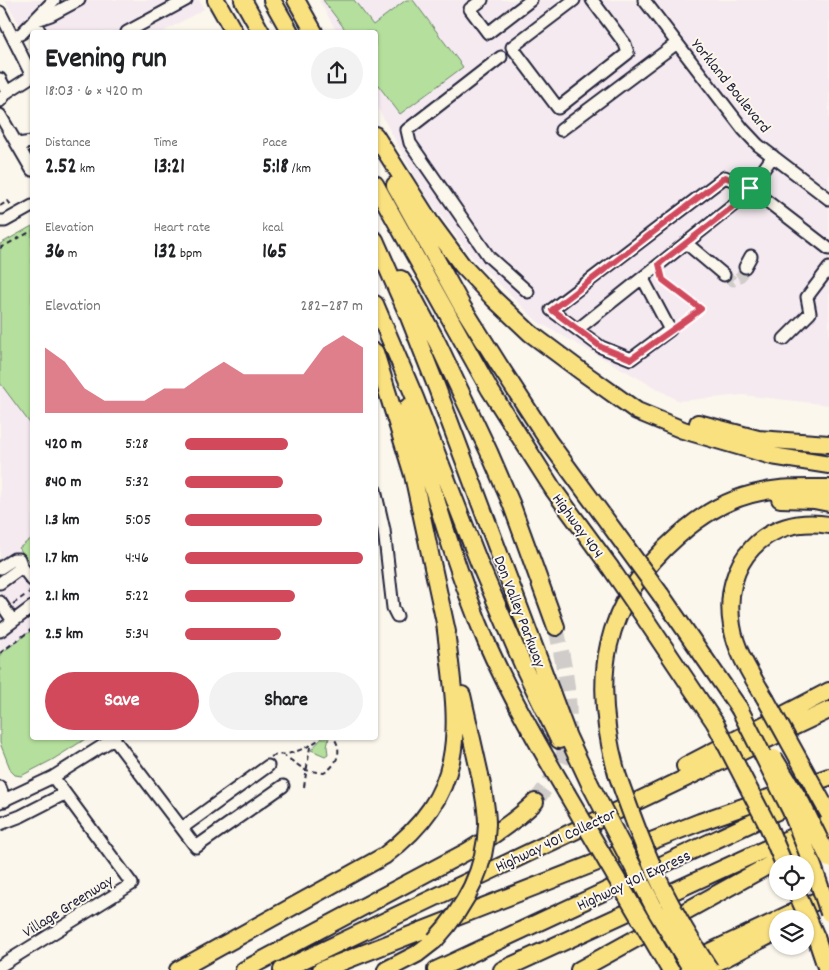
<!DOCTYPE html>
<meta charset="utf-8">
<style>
:root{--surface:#fff;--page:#f2f2f2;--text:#202124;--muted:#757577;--accent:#d1495b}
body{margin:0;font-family:Dekko,sans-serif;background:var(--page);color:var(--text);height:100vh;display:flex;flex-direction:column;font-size:19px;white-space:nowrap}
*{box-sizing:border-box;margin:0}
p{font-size:16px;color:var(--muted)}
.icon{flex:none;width:28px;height:28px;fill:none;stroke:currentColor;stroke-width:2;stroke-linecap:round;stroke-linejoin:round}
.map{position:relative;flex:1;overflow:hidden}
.drawer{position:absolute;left:30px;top:30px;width:348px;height:710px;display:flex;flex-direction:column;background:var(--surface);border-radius:5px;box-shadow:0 1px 4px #0004}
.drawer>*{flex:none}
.fabs{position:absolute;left:769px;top:855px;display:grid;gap:10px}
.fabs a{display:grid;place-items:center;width:45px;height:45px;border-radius:50%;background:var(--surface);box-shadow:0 1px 4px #0004;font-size:25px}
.pin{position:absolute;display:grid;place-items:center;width:42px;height:42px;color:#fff;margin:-21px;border-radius:10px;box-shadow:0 2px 8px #0006}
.round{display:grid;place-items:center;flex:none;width:52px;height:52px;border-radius:26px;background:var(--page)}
.summary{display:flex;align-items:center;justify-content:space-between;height:85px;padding:0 15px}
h1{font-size:28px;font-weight:800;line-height:38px}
.stats{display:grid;grid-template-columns:repeat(3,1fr);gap:8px;height:85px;padding:5px 15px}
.stats div{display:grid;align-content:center}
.stats b{font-size:21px;font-weight:800}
.stats small{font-size:14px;font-weight:400}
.stats p{font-size:14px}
.chart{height:140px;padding:10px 15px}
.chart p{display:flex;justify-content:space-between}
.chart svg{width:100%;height:90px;margin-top:5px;fill:var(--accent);opacity:.7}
.cta{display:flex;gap:10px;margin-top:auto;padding:10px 15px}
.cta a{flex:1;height:58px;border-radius:30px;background:var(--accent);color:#fff;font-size:20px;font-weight:800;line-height:58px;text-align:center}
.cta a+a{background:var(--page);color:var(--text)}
ul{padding:0 15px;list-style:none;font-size:16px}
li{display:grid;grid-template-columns:80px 60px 1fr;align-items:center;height:38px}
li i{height:12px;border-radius:6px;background:var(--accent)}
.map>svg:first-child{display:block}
.built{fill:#f5eaf0}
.green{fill:#b4df9c;stroke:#6b806c}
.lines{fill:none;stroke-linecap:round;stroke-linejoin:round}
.minor-tunnel{stroke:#d0ccc9;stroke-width:11;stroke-dasharray:11 5.5;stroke-linecap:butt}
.highway-tunnel{stroke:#d0ccc9;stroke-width:16;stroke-dasharray:16 8;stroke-linecap:butt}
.minor-casing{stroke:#22223b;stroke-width:15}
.highway-casing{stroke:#22223b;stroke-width:20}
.path{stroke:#22223b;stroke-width:2;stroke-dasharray:5 4;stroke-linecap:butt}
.minor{stroke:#fbf7ec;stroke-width:11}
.highway{stroke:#fae180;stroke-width:16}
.highway-bridge-casing{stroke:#22223b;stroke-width:20;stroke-linecap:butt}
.highway-bridge{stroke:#fae180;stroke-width:16}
.route-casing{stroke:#fff;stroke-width:10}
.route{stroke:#d1495b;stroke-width:6}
.labels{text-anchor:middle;stroke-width:4;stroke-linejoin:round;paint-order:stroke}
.street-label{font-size:16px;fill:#22223b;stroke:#fbf7ec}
</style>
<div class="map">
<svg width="829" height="970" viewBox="0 0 829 970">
<rect width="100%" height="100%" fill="#fbf7ec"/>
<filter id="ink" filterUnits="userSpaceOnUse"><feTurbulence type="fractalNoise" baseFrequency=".02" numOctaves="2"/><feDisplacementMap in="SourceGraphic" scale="10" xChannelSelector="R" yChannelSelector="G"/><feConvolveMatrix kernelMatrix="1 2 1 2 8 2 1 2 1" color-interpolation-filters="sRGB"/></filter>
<g filter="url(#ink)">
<path class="built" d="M5 0H199L204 9 163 32H32V45Z
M319 0H829V405L743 395 679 401 538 322 473 258 425 195 375 103V32H337Z
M0 383 32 426V630L0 654Z"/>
<path class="green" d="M323 0H354L373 25 406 0H413L463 67 400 114 375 81V32H347Z
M32 226V426L0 383V244Z
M32 538V565L19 548Z
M32 630V738H87L52 760 21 776 15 775 11 771 0 743V654Z
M322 738H329L327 747 328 754 325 756 311 750Z"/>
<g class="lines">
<path class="minor-tunnel" d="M724 275 733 281 741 276 745 267"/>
<path class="highway-tunnel" d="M535 802C543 791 553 779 559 767 578 724 565 671 556 627"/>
<defs>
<path id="minor" d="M482 0 470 9 488 33 531 0
M574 0 512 47 558 108 628 53 625 44 592 0
M644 0 743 129 758 145 829 199
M0 12 32 76 7 92 0 101
M40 32 34 21 51 15 79 0
M127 32 186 0
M13 38 22 33 54 0
M501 57 407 130 410 143 489 257 528 292
M0 79 7 92
M0 115 32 170
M561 130 677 43
M17 144 32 142
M0 221H5L32 206
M686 243 724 275
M745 267 751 256
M643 279 670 330 631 359 601 347 551 310 725 177 750 188 829 249
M578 329 745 196 773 156
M784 339 810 313 807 297 829 268
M375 490 384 530 393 608 397 616
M0 568 14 559H19L22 567 32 580
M0 583 22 567
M0 602 13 621
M0 631 32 607
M114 739 196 847 283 786
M0 787 5 801
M0 802 53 777 115 738
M0 824 21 816 64 794
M182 828 268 766
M0 966 132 884 53 777"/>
<path id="highway" d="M216 0 234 32
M243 0 261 32
M272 0 290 32
M296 0 314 32
M375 135 431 223 462 265 494 299 530 333 581 371 637 411 683 430 772 456 829 465
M375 184 490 390 553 489 610 567
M395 185 462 306 499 365 549 442 626 547
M375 240 409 317 437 388 568 737 590 784
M401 279 412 295 438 344 489 452 511 503 556 627
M375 304 415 398 480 565 526 672 559 740
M375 352 413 475 447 632
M408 407C432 485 454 565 486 641 509 694 537 743 566 792
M698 423 758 439 829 444
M780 499 814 500 829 503
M661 595 739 708
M644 617 715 723
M462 695 480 775
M765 698C752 676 736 652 732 626 721 563 765 514 829 525
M685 766 829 691
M617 774C591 680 601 603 678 536 701 515 729 498 761 492 783 487 806 488 829 488
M779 919 829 895
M816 937 827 970
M178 970 384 856C474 788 457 722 445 623
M244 970 468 851C493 836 514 822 535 802
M282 970 829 710
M321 970 700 822 829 777
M386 970 417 954 435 940
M436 970 801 800
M502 970 829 820
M579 970 829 832
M671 970 778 920
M702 970 778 931"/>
</defs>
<use href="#minor" class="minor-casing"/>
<use href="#highway" class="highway-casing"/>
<path class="path" d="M0 206 8 201 11 205
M0 248 32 231
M662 276 663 280 701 309 679 326
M13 604 31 591
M0 653 32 629
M282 754 305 770 324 773C337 765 343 751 334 738
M271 757C277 754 281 755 287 754 300 751 310 746 321 738
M304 787 310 747"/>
<use href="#minor" class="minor"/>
<use href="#highway" class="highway"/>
<defs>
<path id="highway-bridge" d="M626 547 661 595
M610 567 644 617
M765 698 829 814
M739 708 791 811 814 869 829 913
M715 723 768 826 784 864
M774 758 802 804 829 859
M617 774C631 813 645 852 663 889 677 917 693 944 710 970
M590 784 655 909 692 970
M566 792 670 970
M796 891 816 937
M435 940C465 907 486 870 487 824 487 808 483 790 480 775"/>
</defs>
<use href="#highway-bridge" class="highway-bridge-casing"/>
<use href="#highway-bridge" class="highway-bridge"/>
</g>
</g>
<g class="lines" filter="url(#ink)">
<defs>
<path id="route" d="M725 177 750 188 745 196 731 208 659 264 663 280 701 309 696 313 631 359 601 347 552 310Z"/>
</defs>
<use href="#route" class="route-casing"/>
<use href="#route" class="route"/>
</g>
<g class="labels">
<g class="street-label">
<text transform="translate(732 85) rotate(51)" y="6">Yorkland Boulevard</text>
<text transform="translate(579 525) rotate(54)" y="6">Highway 404</text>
<text transform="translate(521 611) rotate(69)" y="6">Don Valley Parkway</text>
<text transform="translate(555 839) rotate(-25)" y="6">Highway 401 Collector</text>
<text transform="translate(633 879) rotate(-25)" y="6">Highway 401 Express</text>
<text transform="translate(67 905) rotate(-32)" y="6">Village Greenway</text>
</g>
</g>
</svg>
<div class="fabs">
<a><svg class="icon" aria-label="locate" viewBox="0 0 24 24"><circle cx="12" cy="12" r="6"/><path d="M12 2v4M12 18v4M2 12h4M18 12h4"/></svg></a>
<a><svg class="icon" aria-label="layers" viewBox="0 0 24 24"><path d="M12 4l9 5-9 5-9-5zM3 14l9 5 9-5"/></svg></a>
</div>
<div class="pin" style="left:750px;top:188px;background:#1e9e55"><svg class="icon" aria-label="arrive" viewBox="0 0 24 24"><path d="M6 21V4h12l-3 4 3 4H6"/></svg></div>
<section class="drawer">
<div class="summary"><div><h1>Evening run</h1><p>18:03 · 6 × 420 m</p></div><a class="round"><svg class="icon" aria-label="share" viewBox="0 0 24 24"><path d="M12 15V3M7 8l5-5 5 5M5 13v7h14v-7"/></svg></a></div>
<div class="stats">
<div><p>Distance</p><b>2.52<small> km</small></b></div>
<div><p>Time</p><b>13:21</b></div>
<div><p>Pace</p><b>5:18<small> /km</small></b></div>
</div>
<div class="stats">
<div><p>Elevation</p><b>36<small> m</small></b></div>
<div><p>Heart rate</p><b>132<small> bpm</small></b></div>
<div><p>kcal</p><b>165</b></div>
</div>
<div class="chart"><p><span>Elevation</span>282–287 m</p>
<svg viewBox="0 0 160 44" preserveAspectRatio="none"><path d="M0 44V12L10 19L20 32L30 38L40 38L50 38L60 32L70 32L80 25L90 19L100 25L110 25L120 25L130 25L140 12L150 6L160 12V44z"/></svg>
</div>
<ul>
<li><b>420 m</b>5:28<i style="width:58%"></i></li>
<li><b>840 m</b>5:32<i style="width:55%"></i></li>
<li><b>1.3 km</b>5:05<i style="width:77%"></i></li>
<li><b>1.7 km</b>4:46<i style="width:100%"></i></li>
<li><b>2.1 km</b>5:22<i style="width:62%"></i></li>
<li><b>2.5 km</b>5:34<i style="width:54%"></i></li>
</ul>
<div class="cta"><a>Save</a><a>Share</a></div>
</section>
</div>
